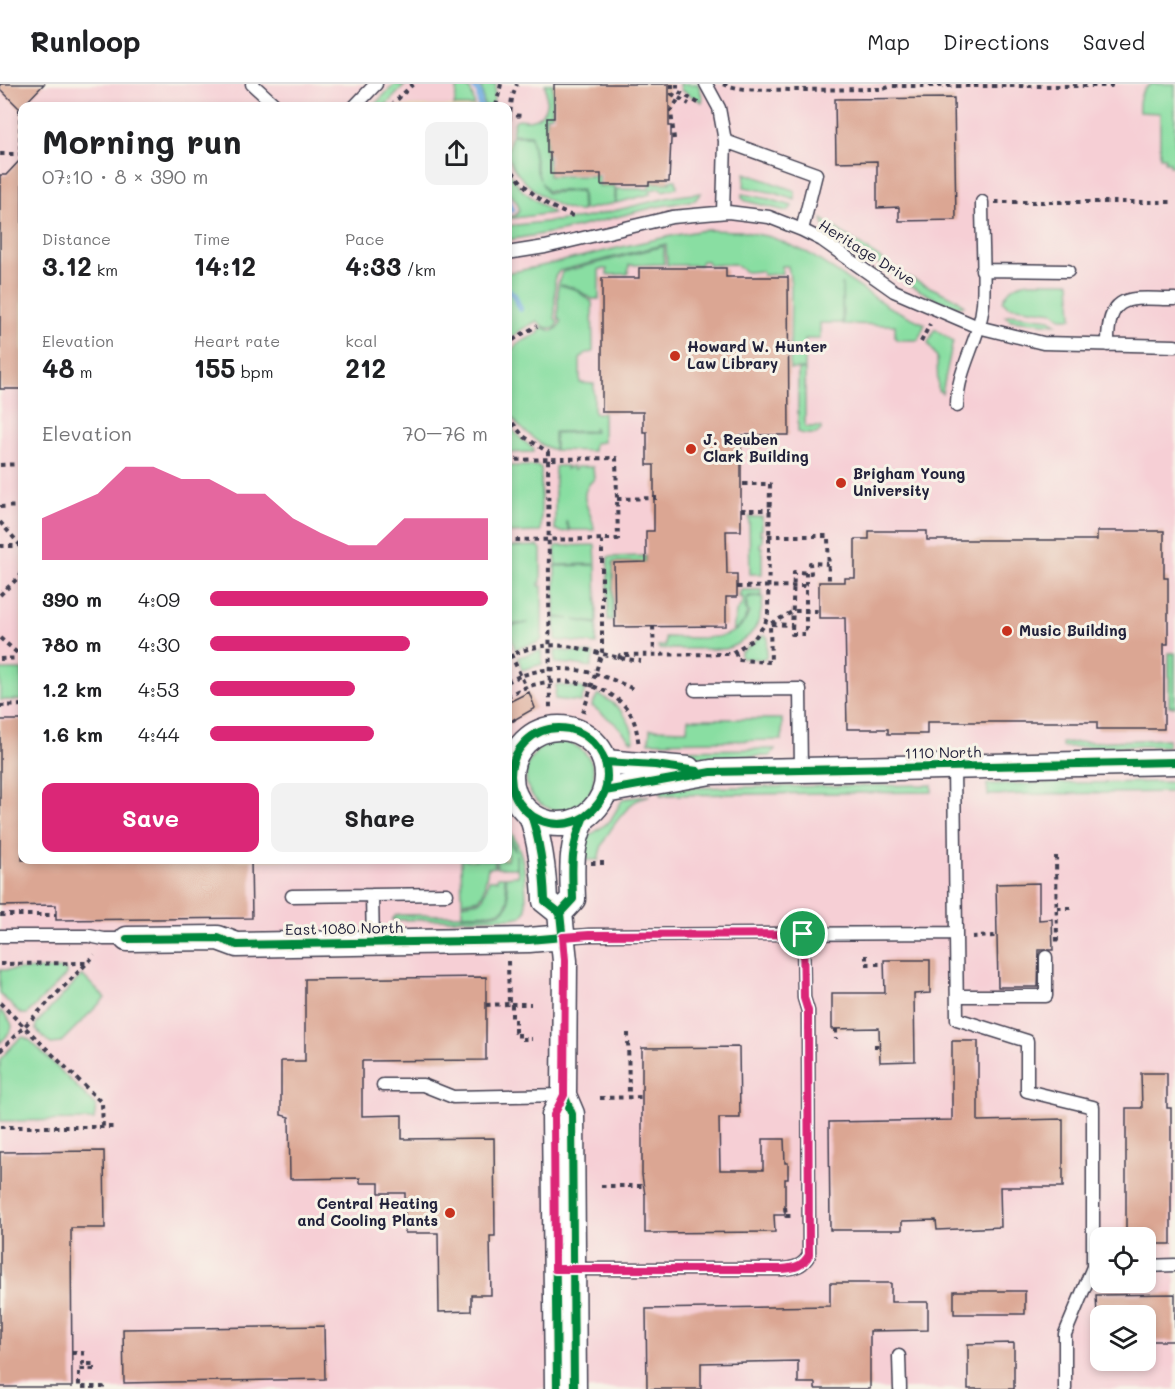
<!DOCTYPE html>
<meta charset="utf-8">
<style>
:root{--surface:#fff;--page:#f2f2f2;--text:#202124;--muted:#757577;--line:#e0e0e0;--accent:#db2777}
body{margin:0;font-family:Mali,sans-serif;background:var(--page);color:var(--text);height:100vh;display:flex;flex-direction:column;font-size:22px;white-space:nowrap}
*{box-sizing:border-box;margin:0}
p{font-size:20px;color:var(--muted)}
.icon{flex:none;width:33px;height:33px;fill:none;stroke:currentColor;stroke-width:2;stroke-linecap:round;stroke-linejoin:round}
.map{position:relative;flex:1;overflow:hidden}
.side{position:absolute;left:18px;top:18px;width:494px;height:762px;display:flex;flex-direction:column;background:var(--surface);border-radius:12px;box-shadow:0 3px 9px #0003}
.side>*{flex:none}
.tools{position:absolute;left:1090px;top:1143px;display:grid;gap:12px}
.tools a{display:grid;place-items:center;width:66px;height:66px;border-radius:12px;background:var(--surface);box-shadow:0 3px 9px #0003;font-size:30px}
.pin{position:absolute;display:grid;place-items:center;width:51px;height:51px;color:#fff;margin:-26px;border:3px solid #fff;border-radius:50%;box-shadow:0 2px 6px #0007}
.round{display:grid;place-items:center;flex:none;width:63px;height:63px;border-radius:12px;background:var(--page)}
.head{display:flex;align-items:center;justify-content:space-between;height:102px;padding:0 24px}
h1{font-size:33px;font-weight:700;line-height:45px}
.stats{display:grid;grid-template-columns:repeat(3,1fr);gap:9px;height:102px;padding:6px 24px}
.stats div{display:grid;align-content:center}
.stats b{font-size:26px;font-weight:700}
.stats small{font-size:16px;font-weight:400}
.stats p{font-size:16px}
.chart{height:168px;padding:12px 24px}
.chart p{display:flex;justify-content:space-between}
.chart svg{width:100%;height:108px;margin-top:6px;fill:var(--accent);opacity:.7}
.button{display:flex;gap:12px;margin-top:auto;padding:12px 24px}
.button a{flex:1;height:69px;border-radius:12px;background:var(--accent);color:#fff;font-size:24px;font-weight:700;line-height:69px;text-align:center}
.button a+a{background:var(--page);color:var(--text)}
ul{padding:0 24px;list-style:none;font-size:20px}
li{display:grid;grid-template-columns:96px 72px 1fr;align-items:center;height:45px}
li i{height:15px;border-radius:8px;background:var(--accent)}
header{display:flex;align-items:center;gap:36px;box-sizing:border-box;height:84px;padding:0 30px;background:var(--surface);border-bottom:2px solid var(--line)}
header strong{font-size:28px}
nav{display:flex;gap:33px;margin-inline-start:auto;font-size:21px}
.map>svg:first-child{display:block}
.built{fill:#f6cfd5;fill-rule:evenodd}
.green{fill:#89dea2;stroke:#56806e;stroke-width:1.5}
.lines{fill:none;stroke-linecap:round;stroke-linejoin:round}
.stream{stroke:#6dabe0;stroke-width:6}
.building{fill:#dba693}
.lane-casing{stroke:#413e4f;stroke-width:15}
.street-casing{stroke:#413e4f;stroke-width:27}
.path{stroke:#413e4f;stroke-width:4;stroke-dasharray:4.5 4.5;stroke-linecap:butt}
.lane{stroke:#fff;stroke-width:12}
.street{stroke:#fff;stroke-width:24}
.cycleway-casing{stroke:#f7f3e8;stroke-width:11}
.cycleway{stroke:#00873e;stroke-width:8}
.route-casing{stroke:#fff;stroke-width:12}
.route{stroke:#db2777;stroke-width:8}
.poi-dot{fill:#c8321e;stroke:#f7f3e8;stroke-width:2}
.labels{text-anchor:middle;stroke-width:6;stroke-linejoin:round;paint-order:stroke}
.street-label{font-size:15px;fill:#22223b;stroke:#f7f3e8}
.poi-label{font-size:15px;font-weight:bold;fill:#22223b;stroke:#f7f3e8;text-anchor:start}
</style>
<header>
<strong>Runloop</strong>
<nav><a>Map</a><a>Directions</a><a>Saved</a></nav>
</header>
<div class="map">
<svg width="1175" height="1305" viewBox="0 0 1175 1305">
<rect width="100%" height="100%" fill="#f7f3e8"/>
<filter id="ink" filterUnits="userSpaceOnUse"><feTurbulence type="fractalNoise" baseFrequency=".0167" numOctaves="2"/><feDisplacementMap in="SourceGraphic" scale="12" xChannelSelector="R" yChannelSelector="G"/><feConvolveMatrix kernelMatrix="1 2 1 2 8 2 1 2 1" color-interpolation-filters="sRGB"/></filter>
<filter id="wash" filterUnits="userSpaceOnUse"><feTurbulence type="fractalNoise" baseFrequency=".008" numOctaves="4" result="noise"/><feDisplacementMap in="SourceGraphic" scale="24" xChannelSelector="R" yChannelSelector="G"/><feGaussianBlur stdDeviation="1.35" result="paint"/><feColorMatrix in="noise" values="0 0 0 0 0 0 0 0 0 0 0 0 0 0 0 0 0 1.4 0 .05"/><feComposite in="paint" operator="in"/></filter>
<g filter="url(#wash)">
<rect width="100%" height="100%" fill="#f0debe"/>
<path class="built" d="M0 0H1175V1305H0ZM22 22H507V776H22ZM1101 1154H1146V1198H1101ZM1101 1232H1146V1276H1101Z"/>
<path class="green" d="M395 0 405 1 385 22H373Z
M458 0C470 0 474 12 474 22H454Z
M479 0H496L493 22H484L482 5Z
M545 0H553L552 31 546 32V70H548L549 92H599V102H615V119L583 126 582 106 547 107 541 98 547 109 581 107 582 127C559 130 510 93 508 70 507 64 510 57 512 52H531L535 82 540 96 536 82 531 51 512 50C513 46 513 39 516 36 519 34 523 36 526 36 549 35 548 15 545 0Z
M680 0H698L703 15 702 18 681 6Z
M1152 0H1175V82H1170V78H1165V73H1160V29L1139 28C1138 16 1140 6 1152 0Z
M507 86 522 106 553 129 507 135V132H515L519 127 518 120 507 105Z
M745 89 793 106 795 109V116L775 109 744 103Z
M670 96H676L677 104 662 107 660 104 650 106 651 110 616 119V105H648L651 99H670Z
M701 109 695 116 655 123 566 146 507 156V142L584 134 671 113Z
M742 110 769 115 792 122 789 127H786L746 117 742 114Z
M822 135 908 193 958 216 964 222C937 227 849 159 824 142Z
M705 146 740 147 771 153 808 169 889 223 925 240 918 256H898L895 254V241L843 240 842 199V239H820V255H805V285H790L791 200 788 182H782V190L763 191 762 187 746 188 734 180 709 181 707 177H702L700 181H667L666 160 559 187 555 193V234L558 238 556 243C549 246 543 243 537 237L522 245 507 258V189C574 177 638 156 705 146Z
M664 162V180L629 181 628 190 607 191V185H599V215H592L573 203 560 201 574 205 592 218 593 268 586 269 580 275V299L594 300V329H603V358L594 359 593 367 555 366V349L595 348 594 343V347L554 348V366L542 361 533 354 518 341 507 326V272L517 260 539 249 541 243 552 247 558 244 561 238 558 233V201L562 188Z
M1030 198H1070L1072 234H1061L1054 228 1008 222 1003 217C1008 204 1017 199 1030 198Z
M1011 230 1050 235 1056 240 1011 236 1005 232Z
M935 245 953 257 942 309 938 306 937 273 928 259Z
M798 286H805V343H821V346L816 350H804L798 348Z
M507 339 521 355 534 365 533 368 507 369Z
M507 382H538L541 384V446L539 448 507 449Z
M557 382H567L566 385 572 382 573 386H575V383H593L594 395C573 414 594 427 594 446H570L566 437 569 447 560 448 555 445V383Z
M749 433H762V446H760V450H762V459H760V463H762V490H750Z
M595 461 596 480 556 481 555 465 557 462Z
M538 462 541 465V499H539V502H542V555L539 558 515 565 508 543 528 539 507 541V463Z
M645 472V478H613V536H608V473Z
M596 481 597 539 574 536 597 540 596 560 556 556 555 534 569 535 555 533V482Z
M741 506H762V512H749L746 515 745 524 747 528 744 538 733 547 736 528 742 520 743 513H739Z
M750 513H763C761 541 753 555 726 565H659L658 562H665V553C693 553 739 562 749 528L747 525V516Z
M765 551 768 554 766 573 762 575 741 574V568C750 564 758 553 765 551Z
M555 566 594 570 591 583 572 580 555 579Z
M541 567 542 580 522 586 518 573Z
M1169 569H1175V623L1169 622Z
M0 586H22V616H0Z
M556 601 583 604 585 606 581 618 555 615Z
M598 610C617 620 631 633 634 656L631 657 617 641 592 622Z
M688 635H782V656L649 658 650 645 687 646Z
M1168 655V662L1062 663V659Z
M526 692a34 34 0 1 1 68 0a34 34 0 1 1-68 0Z
M775 665 770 672 660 674V666Z
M1175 698V708L988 711 987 700Z
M932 701V708L661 711V704Z
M650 711C644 713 638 715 633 719 620 731 598 759 599 776H579L587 754 610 737 623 715Z
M507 743C526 766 526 797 526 827L522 832 513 834 392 836 396 831H489C516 828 509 814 505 793L518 792 516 770V784H497L496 776H507V753L516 768 511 755 507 751Z
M461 776H494L495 783 488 784 483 810 479 815 462 818Z
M497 793H504L508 815 505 824C493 832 477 829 462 830V820L480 817 484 812 489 796H497Z
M63 885 66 887V891L27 930H21L0 910V886Z
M82 891 105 914 60 959 51 960 36 946V940Z
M0 926C16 942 16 943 0 959Z
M24 953 31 957 96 1022 94 1036 0 1037V975L20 954Z"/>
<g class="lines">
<path class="stream" d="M473 0 479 9 480 22
M507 113 512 126
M507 205 514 211 520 225"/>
</g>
<g id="blocks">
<path class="building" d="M0 0H44L20 25 0 5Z
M554 0H669V42H671V55L669 98H649V101H601V90H550V69H547V34H554Z
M954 14 956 136 899 137V123L877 124V77L836 78 835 15Z
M22 74V305H0V91H6Z
M639 184H726V193H788L789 351H741V447H726L727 490H737V513H726V542L615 543 614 479 646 478V447H654V381H647V348H643V328H602V194H639Z
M869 447H927V456H1097V447H1164V494H1168V560H1164V645H1097V638H927V650H888V645H847L845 534H819V498H845V494H855V455H869Z
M529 608 535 624 507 640V619Z
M0 636H22V776H251L252 834 56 836V821L0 822Z
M1039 799V836L1052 835 1053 866H1039L1038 903H998L996 800Z
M884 876H930V909L914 910 915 977 880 978 879 944 832 945V909H885Z
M486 893V976L362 977V1032L402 1031V1055L494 1054 495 1152H490L491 1211H471V1227L439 1228 438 1149H405V1109H379V1099H360V1094L290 1095 289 1033 281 1031V977H305V895Z
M952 957H978V1037L1063 1035V1103H1000L1001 1143 937 1146 936 1136 902 1137V1146H830L829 1038 952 1036Z
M739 963 740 1034H719L720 1086H763V1055H784L785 1079H788V1095H785V1131H774L775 1148 645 1149V1111L642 1091V964Z
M1141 989H1167V1024H1171V1160H1146V1154H1126V1024H1142Z
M104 1067 105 1144H71L72 1303H0V1068Z
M830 1199H891V1218H928V1246L870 1247V1305H815V1299H798V1277L701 1279V1305H647L646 1225 830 1222Z
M954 1207H1025V1230H954Z
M1175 1210V1257H1146V1232H1097L1096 1211Z
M324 1242 325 1295 124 1299 123 1245Z
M1014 1259V1305H968V1260Z"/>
</g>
</g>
<g filter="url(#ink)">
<use href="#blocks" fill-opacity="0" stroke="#413e4f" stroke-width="1.5"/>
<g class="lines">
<defs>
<path id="lane" d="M252 0 276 22
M706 0 719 24 725 57
M355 22 376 0
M723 128 725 57 816 90 802 146
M507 169 545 163 672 133 728 128 769 133 802 146 822 156 894 207 978 243 1043 259 1175 262
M982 186 1068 187
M1108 261C1107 206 1132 215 1175 215
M957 322C957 284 980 256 983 220 985 188 982 150 982 118
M695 606 800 605 801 686
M954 683 957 935 1027 957V1007L1093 1023V1183L1065 1250V1305
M292 812 372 811
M0 852H89L104 855H127
M563 853 589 851 956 849
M373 859 372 811 447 810
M957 912H1046V873
M383 1001H423L453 1013 564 1011
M1146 1182 1175 1181
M569 1185H782C795 1184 803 1182 809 1171L808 927 804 914 803 850
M899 1272 900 1305"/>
<path id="street" d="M511 692a48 48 0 1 1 96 0a48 48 0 1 1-96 0Z
M605 678 688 685
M605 707 711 688 1175 678
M531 731C541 760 544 787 545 817L560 829 565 877 564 1011 572 1030 574 1305
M560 829 573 815C572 784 570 765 583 735
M127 855 218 854 237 861 529 856 563 853
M557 1305 554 1031 564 1011"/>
</defs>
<use href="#lane" class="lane-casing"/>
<use href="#street" class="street-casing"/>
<path class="path" d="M672 0V10L689 20
M677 0V7L700 20
M723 0C744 8 767 5 789 6 820 6 852 5 883 5L892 2H1111V0
M391 22 413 0
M496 22 501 0
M20 25V70
M507 31 524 32
M507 55 512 14 517 0
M674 55 671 27 679 14
M0 70H20
M507 80C526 106 542 121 573 132
M995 118H1175
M921 258 930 240
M507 263C513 253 527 248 537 242
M507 332 523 352 548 368 550 627
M507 376 616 374 618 455 507 456
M0 381 22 380
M617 415 657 414
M0 423 22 422
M741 426H770
M0 438 21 462 22 515
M768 452H828L829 498
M0 462H20
M806 488V550H792L794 488 811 489 810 479 828 480
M737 503 806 502
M0 511 21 491
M772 540 792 541
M653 542 654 571
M0 554 22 573
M507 562 526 603
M735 568 738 576 771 578 770 540 794 527H819
M507 573C562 547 588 572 641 577
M0 575 22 574
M619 575 620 571 730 570 754 555 765 540 768 530 770 400H741
M507 598C550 576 593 584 635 606
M507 613C541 589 602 592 628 626 636 637 637 649 639 662
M0 622 22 621
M507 628 515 637
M583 629 602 568V455
M1056 772 1057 862
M591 779H604
M1057 824H1074
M0 831H56
M972 853 997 852
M866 871V880H884
M508 877 509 920H531
M0 880 86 879
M0 919 102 1019 103 1044
M512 920V934H515V948H519V955H532
M486 921 509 920
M836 945V955
M628 949 629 1013
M874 962H880
M0 967 95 871
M600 1014 642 1013
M0 1043H115
M601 1102H643
M785 1123 786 1132H791
M72 1269H83V1280H94V1285
M94 1285H79V1303H103V1305"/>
<use href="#lane" class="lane"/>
<use href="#street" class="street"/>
<defs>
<path id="cycleway" d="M511 692a48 48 0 1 1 96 0a48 48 0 1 1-96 0Z
M605 678 655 681 697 687
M605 707 711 688 1175 678
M531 731C541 760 544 787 545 817L560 829 565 877 564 1011 572 1030 574 1305
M560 829 573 815C572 784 570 765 583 735
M127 855 218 854 237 861 529 856 563 853
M557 1305 554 1031 564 1011"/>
</defs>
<use href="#cycleway" class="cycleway-casing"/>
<use href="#cycleway" class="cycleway"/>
</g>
</g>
<g class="lines" filter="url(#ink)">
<defs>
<path id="route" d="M803 850 804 914 808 927 809 1171C803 1182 795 1184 782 1185H555L554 1031 564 1011 565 876 563 853 589 851Z"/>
</defs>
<use href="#route" class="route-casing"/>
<use href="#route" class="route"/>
</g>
<g class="poi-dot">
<circle cx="675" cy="272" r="6"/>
<circle cx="691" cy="365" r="6"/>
<circle cx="841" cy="399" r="6"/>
<circle cx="1007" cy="547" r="6"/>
<circle cx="450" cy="1129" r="6"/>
</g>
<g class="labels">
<g class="street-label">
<text transform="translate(867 169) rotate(32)" y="5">Heritage Drive</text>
<text transform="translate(943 669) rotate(-1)" y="5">1110 North</text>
<text transform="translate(344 845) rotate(-1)" y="5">East 1080 North</text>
</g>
<g class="poi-label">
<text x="687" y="268">Howard W. Hunter<tspan x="687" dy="17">Law Library</tspan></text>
<text x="703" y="361">J. Reuben<tspan x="703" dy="17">Clark Building</tspan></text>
<text x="853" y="395">Brigham Young<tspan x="853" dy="17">University</tspan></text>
<text x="1019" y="552">Music Building</text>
<text x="438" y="1125" text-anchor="end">Central Heating<tspan x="438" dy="17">and Cooling Plants</tspan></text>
</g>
</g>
</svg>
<div class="tools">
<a><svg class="icon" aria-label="locate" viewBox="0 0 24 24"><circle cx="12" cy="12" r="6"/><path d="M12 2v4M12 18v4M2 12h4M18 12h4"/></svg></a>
<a><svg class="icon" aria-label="layers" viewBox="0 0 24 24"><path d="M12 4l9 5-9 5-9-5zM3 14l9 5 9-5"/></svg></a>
</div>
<div class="pin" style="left:803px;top:850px;background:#1e9e55"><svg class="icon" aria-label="arrive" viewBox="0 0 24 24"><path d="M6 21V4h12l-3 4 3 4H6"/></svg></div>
<section class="side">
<div class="head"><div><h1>Morning run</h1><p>07:10 · 8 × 390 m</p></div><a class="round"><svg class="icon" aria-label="share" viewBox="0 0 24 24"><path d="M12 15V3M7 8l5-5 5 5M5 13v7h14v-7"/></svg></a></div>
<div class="stats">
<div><p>Distance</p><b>3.12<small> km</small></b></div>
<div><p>Time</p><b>14:12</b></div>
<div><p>Pace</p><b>4:33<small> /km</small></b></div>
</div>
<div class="stats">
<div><p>Elevation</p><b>48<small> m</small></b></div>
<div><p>Heart rate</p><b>155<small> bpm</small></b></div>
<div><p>kcal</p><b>212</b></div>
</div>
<div class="chart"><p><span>Elevation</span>70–76 m</p>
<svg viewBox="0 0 160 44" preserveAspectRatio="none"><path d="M0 44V27L10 22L20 17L30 6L40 6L50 11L60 11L70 17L80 17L90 27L100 33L110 38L120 38L130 27L140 27L150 27L160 27V44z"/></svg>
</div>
<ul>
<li><b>390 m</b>4:09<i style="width:100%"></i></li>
<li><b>780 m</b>4:30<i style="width:72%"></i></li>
<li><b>1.2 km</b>4:53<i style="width:52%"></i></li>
<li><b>1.6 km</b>4:44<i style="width:59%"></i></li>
</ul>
<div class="button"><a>Save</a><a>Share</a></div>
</section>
</div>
